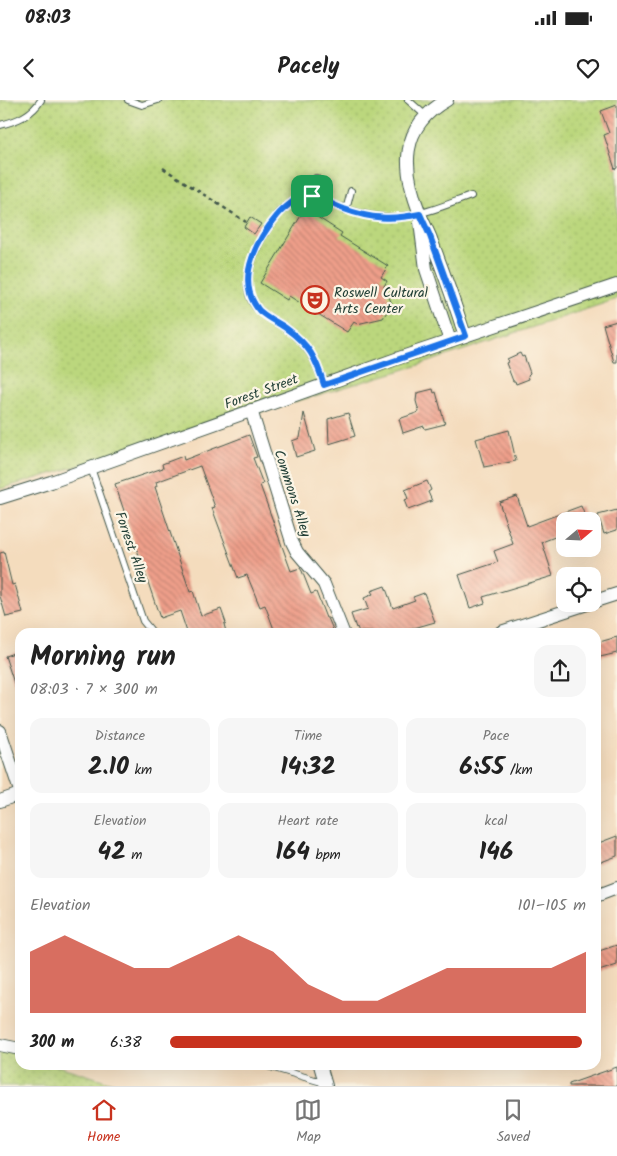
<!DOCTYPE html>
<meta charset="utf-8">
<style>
:root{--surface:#fff;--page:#f6f6f6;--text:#222;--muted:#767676;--line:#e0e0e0;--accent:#c8321e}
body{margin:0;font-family:Kalam,sans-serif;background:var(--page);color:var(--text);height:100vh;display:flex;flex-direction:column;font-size:19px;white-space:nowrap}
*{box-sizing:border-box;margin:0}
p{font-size:16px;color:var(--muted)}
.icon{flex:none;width:28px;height:28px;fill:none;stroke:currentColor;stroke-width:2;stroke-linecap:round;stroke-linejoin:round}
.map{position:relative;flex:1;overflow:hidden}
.drawer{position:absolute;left:15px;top:528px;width:586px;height:442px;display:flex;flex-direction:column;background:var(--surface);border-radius:15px;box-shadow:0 5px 20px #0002}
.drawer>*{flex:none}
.needle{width:32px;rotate:71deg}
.fabs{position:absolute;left:556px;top:412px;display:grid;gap:10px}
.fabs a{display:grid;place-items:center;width:45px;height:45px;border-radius:10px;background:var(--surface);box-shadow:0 5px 20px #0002;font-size:25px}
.pin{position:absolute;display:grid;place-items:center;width:42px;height:42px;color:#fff;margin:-21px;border-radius:10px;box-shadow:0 2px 8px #0006}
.round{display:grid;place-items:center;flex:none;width:52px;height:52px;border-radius:15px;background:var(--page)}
.overview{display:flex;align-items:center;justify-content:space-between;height:85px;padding:0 15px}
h1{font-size:28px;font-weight:800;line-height:38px}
.figures{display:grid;grid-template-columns:repeat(3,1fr);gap:8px;height:85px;padding:5px 15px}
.figures div{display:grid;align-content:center;border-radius:12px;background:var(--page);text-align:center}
.figures b{font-size:25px;font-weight:800}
.figures small{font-size:14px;font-weight:400}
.figures p{font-size:14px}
.chart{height:140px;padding:10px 15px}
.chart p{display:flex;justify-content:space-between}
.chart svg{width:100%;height:90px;margin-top:5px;fill:var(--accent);opacity:.7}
ul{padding:0 15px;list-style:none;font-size:16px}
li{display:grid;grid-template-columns:80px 60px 1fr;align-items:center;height:38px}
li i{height:12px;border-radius:6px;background:var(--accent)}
.status{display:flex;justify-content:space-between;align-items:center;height:35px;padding:0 25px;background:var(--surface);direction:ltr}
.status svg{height:14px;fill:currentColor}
header{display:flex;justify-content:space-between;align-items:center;height:65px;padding:0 15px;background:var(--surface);font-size:22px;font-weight:800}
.tabs{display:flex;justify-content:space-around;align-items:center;height:70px;border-top:1px solid var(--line);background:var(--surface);font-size:14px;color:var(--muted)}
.tabs a{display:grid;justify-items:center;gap:2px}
.tabs .current{color:var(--accent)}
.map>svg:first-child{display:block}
.park{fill:url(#park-dots);stroke:#6d8a58}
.building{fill:url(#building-back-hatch)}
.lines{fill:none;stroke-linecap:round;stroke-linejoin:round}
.lane-casing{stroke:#3f5549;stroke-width:8}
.street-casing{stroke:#3f5549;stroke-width:14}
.path{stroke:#3f5549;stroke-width:2.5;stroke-dasharray:4 4;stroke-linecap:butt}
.lane{stroke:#fff;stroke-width:6}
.street{stroke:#fff;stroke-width:12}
.route-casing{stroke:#fff;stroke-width:10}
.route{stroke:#1a73e8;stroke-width:6}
.labels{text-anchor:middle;stroke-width:4.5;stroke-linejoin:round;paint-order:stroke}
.poi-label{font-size:14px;fill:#1f3d34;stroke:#fcf5e5;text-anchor:start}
.street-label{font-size:14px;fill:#1f3d34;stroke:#fcf5e5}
</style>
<div class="status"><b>08:03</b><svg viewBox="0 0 49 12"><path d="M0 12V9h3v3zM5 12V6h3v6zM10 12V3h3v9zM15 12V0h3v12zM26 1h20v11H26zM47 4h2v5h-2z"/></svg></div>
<header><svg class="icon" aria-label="back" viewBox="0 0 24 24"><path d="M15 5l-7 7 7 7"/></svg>Pacely<svg class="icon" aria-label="heart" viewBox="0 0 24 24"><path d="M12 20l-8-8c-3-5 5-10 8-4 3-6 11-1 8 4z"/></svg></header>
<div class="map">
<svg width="617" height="986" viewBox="0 0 617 986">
<defs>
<pattern id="park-dots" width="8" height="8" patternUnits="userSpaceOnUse" patternTransform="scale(1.25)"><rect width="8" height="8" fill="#bbd77d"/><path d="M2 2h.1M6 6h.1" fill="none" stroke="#a0b96d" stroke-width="1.8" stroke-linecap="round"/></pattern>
<pattern id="building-back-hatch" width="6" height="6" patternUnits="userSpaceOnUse" patternTransform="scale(1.25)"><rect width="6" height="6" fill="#ef9f8a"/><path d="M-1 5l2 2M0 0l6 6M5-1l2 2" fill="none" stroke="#c18372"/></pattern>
</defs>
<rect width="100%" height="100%" fill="#fcf5e5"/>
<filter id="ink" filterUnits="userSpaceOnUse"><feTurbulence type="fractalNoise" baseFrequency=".02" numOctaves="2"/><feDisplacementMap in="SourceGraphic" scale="10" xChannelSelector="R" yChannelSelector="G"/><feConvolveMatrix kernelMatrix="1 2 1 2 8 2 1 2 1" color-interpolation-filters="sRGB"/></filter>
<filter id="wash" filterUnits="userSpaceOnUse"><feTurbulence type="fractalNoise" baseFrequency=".0096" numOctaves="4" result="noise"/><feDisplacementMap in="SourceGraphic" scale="20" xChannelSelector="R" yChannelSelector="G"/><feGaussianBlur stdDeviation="1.12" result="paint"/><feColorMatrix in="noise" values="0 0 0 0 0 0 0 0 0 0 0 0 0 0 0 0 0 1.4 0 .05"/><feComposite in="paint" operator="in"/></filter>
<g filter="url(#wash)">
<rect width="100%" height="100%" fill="#f4dcbd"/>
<path class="park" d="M0 0H617V199L416 266 0 389Z
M0 948 20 954V965H55L122 986H0Z"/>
<g id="blocks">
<path class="building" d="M617 5V68L615 69 604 35 609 33 601 11Z
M305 109 342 133 340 136 388 166 381 177 387 181 384 186 392 204 383 218 357 224 354 222 347 232 289 196 287 200 260 183Z
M250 117 261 124 254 134 244 127Z
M617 221V262H614L603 225Z
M520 253 522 257 524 256 530 273 528 275 529 279 516 284 515 281H513L506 263 508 262 507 259Z
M433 289 434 293 436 292 445 324 425 329 424 326 403 333 399 319 419 312 416 301 417 293Z
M304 313 315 351 296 357 292 341 300 338Z
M348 313 355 336 329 344 328 319Z
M509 330 516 361 484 367 476 339Z
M249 335 257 357 253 358 263 384 260 385 291 471 300 468 302 471 311 494 316 492 326 518H328L334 532H275L265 505 260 507 247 475 238 478 212 408 215 407 200 366 156 382 157 386 155 387 190 492 193 491 201 516 221 509 226 523 224 524 226 532H187L180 511 160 518 115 384 163 368 162 364 183 356 184 360Z
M427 381 431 390 428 392 432 401 408 410 404 400 408 399 405 390Z
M517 396 527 426 581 406 587 421H565V433L542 442 553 476 483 497 485 503 470 508 459 475 498 462 494 451 513 444 499 402Z
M617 410V430L604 434 598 415Z
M4 452 12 485 15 484 23 513 6 517 0 496V453Z
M385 486 393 508 415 500 413 497 424 493 435 522 400 532H359L357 527 356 528 351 514 368 509 364 498 373 494 371 491Z
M617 537V553L596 558V543Z
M20 551V595H18L5 556Z
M617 736V756L596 764V744Z
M617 845V865L596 872V852Z
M617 967V986H569V984Z"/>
</g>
</g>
<g filter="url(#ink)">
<use href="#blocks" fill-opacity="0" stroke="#3f5549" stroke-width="1"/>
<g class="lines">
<defs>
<path id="lane" d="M128 0 142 5 158 0
M408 0 426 16
M0 25C17 21 32 15 41 0
M312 96 316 78
M346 110 351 91
M324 285C316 259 308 245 287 229 279 223 269 219 261 212 232 188 258 138 277 116 283 108 293 102 300 96 318 96 331 105 348 110 399 126 423 113 471 96
M91 368 143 521 152 532
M264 965 325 983"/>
<path id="street" d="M447 0C399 27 402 69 420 114 423 123 429 132 432 142 444 173 455 204 465 236
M420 122 426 169 450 241
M251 310 292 442 297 452 324 484 343 532
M0 398 51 382 396 259 617 185
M592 502 617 494
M501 532 587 504
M0 631 20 691
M0 701 20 694
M596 796 617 788
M0 945 20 949
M320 965 326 986"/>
</defs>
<use href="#lane" class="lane-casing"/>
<use href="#street" class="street-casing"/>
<path class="path" d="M163 68 246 122"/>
<use href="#lane" class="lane"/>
<use href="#street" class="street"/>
</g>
</g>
<g class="lines" filter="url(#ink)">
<defs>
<path id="route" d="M300 96C316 96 329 103 344 109 371 119 392 120 420 114L430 136 466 236 324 285C316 258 309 245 287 229 279 223 269 219 261 212 258 210 256 206 254 203 238 175 258 138 277 116 283 108 293 102 300 96Z"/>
</defs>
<use href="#route" class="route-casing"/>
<use href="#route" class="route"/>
</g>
<defs>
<symbol id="theatre-ring" viewBox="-11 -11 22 22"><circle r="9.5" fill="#fcf5e5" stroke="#c8321e" stroke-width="1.5"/><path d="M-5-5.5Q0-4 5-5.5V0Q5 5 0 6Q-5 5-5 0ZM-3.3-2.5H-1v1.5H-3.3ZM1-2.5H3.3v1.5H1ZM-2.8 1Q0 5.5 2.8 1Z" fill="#c8321e"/></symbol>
</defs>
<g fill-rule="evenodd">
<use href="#theatre-ring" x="299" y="184" width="32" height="32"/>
</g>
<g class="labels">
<g class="poi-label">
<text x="334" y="197">Roswell Cultural<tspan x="334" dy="16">Arts Center</tspan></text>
</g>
<g class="street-label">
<text transform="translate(261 291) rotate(-20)" y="5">Forest Street</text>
<text transform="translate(293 393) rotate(72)" y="5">Commons Alley</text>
<text transform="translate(132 447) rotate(71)" y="5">Forrest Alley</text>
</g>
</g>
</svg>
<div class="fabs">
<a><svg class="needle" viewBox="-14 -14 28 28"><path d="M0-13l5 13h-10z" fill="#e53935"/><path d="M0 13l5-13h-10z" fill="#767676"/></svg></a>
<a><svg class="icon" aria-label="locate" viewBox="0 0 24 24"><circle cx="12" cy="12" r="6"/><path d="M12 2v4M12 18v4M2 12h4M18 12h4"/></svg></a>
</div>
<div class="pin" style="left:312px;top:96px;background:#1e9e55"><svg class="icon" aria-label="arrive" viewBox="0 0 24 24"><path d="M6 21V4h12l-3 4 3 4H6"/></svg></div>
<section class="drawer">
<div class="overview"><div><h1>Morning run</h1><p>08:03 · 7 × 300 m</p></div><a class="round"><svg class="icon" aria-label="share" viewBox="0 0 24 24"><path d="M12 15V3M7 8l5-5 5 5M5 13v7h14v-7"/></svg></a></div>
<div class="figures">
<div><p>Distance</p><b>2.10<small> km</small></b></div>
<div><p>Time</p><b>14:32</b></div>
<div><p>Pace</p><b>6:55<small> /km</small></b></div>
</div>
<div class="figures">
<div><p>Elevation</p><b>42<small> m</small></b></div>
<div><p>Heart rate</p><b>164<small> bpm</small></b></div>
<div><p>kcal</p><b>146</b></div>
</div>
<div class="chart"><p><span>Elevation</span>101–105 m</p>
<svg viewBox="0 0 160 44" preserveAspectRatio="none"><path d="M0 44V14L10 6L20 14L30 22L40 22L50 14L60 6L70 14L80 30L90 38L100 38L110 30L120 22L130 22L140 22L150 22L160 14V44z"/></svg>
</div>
<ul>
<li><b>300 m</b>6:38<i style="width:99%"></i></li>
</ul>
</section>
</div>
<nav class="tabs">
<a class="current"><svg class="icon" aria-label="home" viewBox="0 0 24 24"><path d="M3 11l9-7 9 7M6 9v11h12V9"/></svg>Home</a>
<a><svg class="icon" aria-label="map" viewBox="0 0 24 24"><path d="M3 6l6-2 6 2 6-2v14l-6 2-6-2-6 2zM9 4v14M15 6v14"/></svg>Map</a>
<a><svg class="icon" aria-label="saved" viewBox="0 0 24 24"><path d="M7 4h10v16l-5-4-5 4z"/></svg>Saved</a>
</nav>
